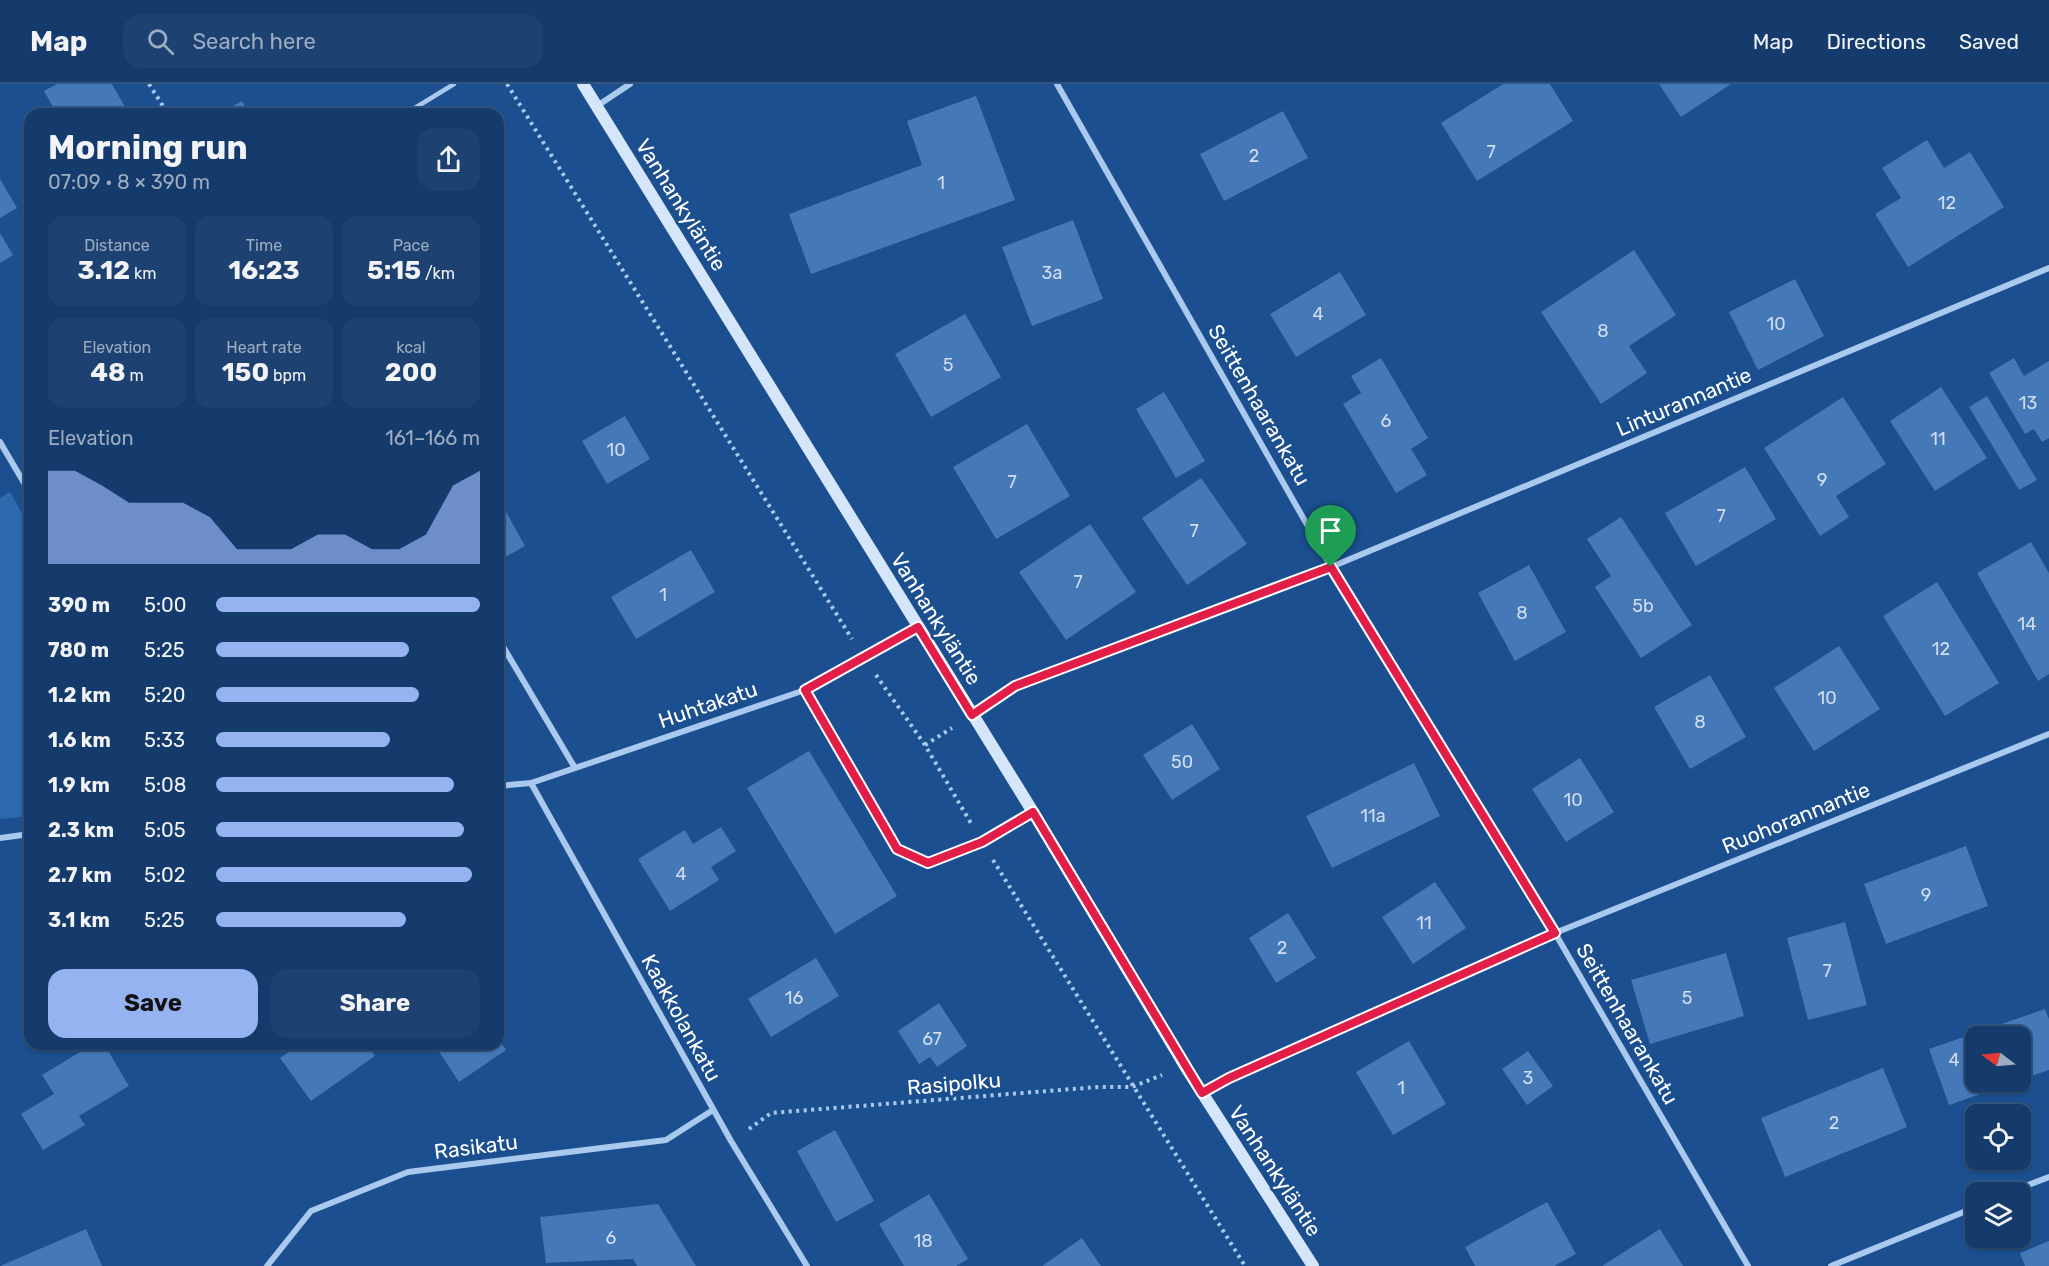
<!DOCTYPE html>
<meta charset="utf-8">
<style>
:root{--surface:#143b6b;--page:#1d4271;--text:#f1f3f6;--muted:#9dadc1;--line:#33557e;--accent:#95b2f1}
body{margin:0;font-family:Rubik,sans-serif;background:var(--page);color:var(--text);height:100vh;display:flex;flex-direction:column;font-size:22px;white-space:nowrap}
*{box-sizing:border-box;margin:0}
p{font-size:20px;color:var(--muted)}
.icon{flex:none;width:33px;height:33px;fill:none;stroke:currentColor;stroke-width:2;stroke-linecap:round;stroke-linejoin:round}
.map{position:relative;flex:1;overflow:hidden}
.side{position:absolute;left:24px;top:24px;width:480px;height:942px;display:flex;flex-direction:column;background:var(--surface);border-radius:18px;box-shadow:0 2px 4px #0004,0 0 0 2px var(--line)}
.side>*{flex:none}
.needle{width:39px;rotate:286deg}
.fabs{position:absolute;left:1965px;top:942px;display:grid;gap:12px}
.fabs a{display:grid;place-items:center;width:66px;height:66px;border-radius:12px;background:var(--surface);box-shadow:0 2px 4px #0004,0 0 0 2px var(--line);font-size:30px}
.pin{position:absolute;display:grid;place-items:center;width:51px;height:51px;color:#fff;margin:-62px -26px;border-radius:50% 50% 50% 0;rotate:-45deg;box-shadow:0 0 6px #0007}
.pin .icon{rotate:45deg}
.round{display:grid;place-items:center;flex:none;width:63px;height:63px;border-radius:18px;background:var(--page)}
.head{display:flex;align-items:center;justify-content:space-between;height:102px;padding:0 24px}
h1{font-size:33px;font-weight:700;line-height:45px}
.stats{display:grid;grid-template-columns:repeat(3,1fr);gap:9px;height:102px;padding:6px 24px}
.stats div{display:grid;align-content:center;border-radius:15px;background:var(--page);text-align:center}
.stats b{font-size:26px;font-weight:700}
.stats small{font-size:16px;font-weight:400}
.stats p{font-size:16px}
.chart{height:168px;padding:12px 24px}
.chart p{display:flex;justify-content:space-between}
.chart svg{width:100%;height:108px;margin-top:6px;fill:var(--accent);opacity:.7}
.primary-button{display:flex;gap:12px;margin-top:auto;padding:12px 24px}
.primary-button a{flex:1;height:69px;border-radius:18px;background:var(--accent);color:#111;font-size:24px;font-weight:700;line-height:69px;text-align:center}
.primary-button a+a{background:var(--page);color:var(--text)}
ul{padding:0 24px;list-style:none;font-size:20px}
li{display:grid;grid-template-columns:96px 72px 1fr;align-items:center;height:45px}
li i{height:15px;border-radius:8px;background:var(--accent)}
header{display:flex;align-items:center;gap:36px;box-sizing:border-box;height:84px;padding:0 30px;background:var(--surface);border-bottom:2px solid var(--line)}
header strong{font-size:28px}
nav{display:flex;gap:33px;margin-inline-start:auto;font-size:21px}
.search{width:420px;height:54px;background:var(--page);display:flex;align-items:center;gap:15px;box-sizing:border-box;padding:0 21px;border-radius:18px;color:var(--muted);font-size:22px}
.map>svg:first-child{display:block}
.green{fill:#2e69ad}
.building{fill:#4478b7}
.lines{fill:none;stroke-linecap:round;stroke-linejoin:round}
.path{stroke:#a9c9ee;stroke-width:4;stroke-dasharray:3 4.5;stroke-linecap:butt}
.lane{stroke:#a9c9ee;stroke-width:4.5}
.street{stroke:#a9c9ee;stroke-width:6}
.secondary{stroke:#d6e6fa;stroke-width:12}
.route-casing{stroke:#fff;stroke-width:12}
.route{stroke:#e11d48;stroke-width:8}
.labels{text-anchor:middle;stroke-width:6;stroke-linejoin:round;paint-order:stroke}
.number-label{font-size:18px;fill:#d0dded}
.street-label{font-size:21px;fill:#fff;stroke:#1b4f8f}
</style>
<header>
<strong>Map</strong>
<div class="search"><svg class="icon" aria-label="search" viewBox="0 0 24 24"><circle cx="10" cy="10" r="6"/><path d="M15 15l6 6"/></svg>Search here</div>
<nav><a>Map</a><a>Directions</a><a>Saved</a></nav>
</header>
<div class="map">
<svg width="2049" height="1182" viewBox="0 0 2049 1182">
<rect width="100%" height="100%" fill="#1b4f8f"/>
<path class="green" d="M10 408 30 443V732L0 735V414Z"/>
<path class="building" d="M57 0H112L129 30H57L44 7Z
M1503 0H1550L1573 37 1477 97 1441 39Z
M1659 0H1731L1681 33Z
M976 12 1015 116 811 190 789 130 922 81 907 37Z
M242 17 249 30H219Z
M1283 27 1308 74 1224 117 1200 70Z
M1927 56 1944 84 1970 68 2004 123 1908 183 1875 130 1901 114 1882 84Z
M0 95 17 124 0 134Z
M1073 136 1103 215 1032 242 1002 163Z
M0 149 13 171 0 179Z
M1634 166 1676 231 1629 262 1647 289 1601 320 1541 228Z
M1340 188 1366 231 1296 273 1270 230Z
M1795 195 1824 252 1758 286 1729 228Z
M965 230 1001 293 931 333 895 270Z
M1381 274 1428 354 1411 365 1427 391 1396 409 1343 320 1361 309 1351 292Z
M2014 274 2024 292 2049 277V354L2042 358 2034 345 2025 350 1989 289Z
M1941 303 1987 374 1935 407 1890 337Z
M1164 308 1205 377 1176 394 1136 325Z
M1987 312 2037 396 2019 406 1969 323Z
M1843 313 1886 380 1836 412 1849 433 1820 452 1764 364Z
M625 332 650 375 607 400 582 357Z
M1027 340 1070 412 996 455 953 383Z
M1745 383 1776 435 1696 482 1665 429Z
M1201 394 1247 460 1187 501 1142 434Z
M498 413 525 462 498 477Z
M1621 433 1692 541 1641 574 1595 503 1611 492 1587 455Z
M1090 440 1136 508 1066 556 1019 488Z
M2031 458 2049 489V590L2038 597 1977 489Z
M691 466 715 508 636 555 611 513Z
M1529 481 1566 548 1515 577 1478 509Z
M1937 498 1999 599 1945 632 1883 532Z
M1839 562 1880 625 1814 667 1774 604Z
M1710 591 1746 653 1690 685 1654 623Z
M1192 640 1220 685 1172 716 1143 671Z
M809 667 897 812 835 850 747 704Z
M1580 674 1614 728 1566 758 1532 705Z
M1414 679 1440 732 1332 784 1306 732Z
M721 743 736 767 711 783 719 796 670 827 638 775 685 746 693 760Z
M1966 762 1988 822 1886 860 1864 800Z
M1435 798 1466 844 1413 880 1382 833Z
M1288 829 1316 874 1276 899 1249 854Z
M1845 838 1867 921 1808 936 1787 854Z
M1726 869 1744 932 1650 960 1631 896Z
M816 874 839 912 771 953 748 915Z
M939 919 967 962 937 983 930 973 919 980 898 947Z
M2045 925 2049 935V986L2020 996V952H1976V998H2015L1949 1021 1929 965Z
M498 954 506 966 459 998 434 960H498Z
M1409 957 1446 1020 1393 1051 1356 988Z
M93 960H104L129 1002 79 1032 85 1041 43 1066 21 1030 54 1010 42 991Z
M300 960H367L375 972 311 1017 280 974Z
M1528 967 1553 1002 1527 1021 1502 985Z
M1883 984 1907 1043 1785 1093 1761 1034Z
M835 1046 874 1117 836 1138 797 1067Z
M929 1110 968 1175 956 1182H904L879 1140Z
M1547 1118 1576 1170 1554 1182H1475L1465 1163Z
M658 1120 696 1182H637L633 1175 546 1179 540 1133Z
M86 1145 102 1182H0Z
M1660 1145 1683 1182H1602Z
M1082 1154 1101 1182H1042Z
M2049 1157V1182H2025L2020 1169Z"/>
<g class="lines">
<path class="path" d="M149 0 168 30
M507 0 852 555
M876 591 925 661 972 741
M994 617 1015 602 1312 490
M925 661 952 644
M993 776 1245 1182
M1224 997 1535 858
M749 1045 771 1029 1098 1003H1132L1162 991"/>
<path class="lane" d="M405 30 454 0
M805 606 897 765 928 779 982 758 1031 729"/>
<path class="street" d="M1057 0 1331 483 1555 849 1748 1182
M597 22 630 0
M0 358 30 409
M1331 483 2049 184
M498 554 575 684
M531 699 731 1057 807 1182
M498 702 531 699 805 606 918 543
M0 754 30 750
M1555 849 2049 650
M2010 1108 2049 1093
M267 1182 311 1127 408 1088 666 1056 713 1026
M1831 1182 1976 1123"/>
<path class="secondary" d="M583 0 1033 728 1185 982 1313 1182"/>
</g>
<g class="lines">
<defs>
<path id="route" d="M1331 483 1555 849 1229 994 1202 1009 1033 728 982 758 928 779 897 765 805 606 918 543 972 631 1015 602Z"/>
</defs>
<use href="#route" class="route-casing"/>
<use href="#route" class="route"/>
</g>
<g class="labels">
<g class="number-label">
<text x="1491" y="74">7</text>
<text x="1254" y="78">2</text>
<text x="941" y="105">1</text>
<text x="1947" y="125">12</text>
<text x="1052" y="195">3a</text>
<text x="1318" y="236">4</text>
<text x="1776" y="246">10</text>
<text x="1603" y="253">8</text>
<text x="948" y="287">5</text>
<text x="2028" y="325">13</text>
<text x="1386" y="343">6</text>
<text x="1938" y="361">11</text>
<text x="616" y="372">10</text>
<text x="1822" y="402">9</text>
<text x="1012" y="404">7</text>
<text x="1721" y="438">7</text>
<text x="1194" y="453">7</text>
<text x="1078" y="504">7</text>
<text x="663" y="517">1</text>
<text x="1643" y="528">5b</text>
<text x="1522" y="535">8</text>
<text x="2027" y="546">14</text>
<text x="1941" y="571">12</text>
<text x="1827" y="620">10</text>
<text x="1700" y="644">8</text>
<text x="1182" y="684">50</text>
<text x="1573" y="722">10</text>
<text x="1373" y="738">11a</text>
<text x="681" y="796">4</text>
<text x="1926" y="817">9</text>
<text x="1424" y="845">11</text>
<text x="1282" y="870">2</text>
<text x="1827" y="893">7</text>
<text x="794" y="920">16</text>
<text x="1687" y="920">5</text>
<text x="932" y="961">67</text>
<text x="1954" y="982">4</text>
<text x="1528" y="1000">3</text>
<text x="1401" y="1010">1</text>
<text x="1834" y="1045">2</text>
<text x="611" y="1160">6</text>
<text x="923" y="1163">18</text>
</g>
<g class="street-label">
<text transform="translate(681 121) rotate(58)" y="7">Vanhankyläntie</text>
<text transform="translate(1684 318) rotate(-23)" y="7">Linturannantie</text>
<text transform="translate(1259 321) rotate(60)" y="7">Seittenhaarankatu</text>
<text transform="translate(936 535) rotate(58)" y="7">Vanhankyläntie</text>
<text transform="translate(708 621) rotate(-19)" y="7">Huhtakatu</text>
<text transform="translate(1796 734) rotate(-22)" y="7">Ruohorannantie</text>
<text transform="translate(681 934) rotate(61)" y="7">Kaakkolankatu</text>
<text transform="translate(1627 940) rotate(60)" y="7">Seittenhaarankatu</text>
<text transform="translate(954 1000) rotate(-5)" y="7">Rasipolku</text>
<text transform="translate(476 1063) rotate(-7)" y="7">Rasikatu</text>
<text transform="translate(1275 1087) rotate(57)" y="7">Vanhankyläntie</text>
</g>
</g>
</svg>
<div class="fabs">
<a><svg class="needle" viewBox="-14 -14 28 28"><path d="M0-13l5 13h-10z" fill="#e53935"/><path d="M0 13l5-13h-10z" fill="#9dadc1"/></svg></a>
<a><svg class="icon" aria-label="locate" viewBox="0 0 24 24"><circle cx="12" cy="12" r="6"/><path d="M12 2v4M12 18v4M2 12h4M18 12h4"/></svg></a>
<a><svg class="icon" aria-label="layers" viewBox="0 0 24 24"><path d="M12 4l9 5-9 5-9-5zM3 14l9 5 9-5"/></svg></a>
</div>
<div class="pin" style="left:1331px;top:483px;background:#1e9e55"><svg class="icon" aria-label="arrive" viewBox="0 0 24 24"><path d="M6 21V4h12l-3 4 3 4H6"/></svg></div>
<section class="side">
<div class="head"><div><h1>Morning run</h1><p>07:09 · 8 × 390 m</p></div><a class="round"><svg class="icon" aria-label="share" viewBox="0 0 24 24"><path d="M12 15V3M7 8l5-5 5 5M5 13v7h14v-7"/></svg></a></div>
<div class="stats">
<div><p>Distance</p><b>3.12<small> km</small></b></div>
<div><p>Time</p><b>16:23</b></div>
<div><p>Pace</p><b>5:15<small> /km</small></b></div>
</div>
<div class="stats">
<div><p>Elevation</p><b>48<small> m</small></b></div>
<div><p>Heart rate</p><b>150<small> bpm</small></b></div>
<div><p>kcal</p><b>200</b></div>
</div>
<div class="chart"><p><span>Elevation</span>161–166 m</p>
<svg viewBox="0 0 160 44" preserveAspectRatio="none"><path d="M0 44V6L10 6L20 12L30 19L40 19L50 19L60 25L70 38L80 38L90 38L100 32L110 32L120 38L130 38L140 32L150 12L160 6V44z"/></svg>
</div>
<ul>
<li><b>390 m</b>5:00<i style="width:100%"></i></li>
<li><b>780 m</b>5:25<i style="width:73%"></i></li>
<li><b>1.2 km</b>5:20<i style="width:77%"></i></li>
<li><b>1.6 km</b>5:33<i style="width:66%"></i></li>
<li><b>1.9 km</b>5:08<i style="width:90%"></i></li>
<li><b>2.3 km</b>5:05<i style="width:94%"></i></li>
<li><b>2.7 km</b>5:02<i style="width:97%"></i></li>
<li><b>3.1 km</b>5:25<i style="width:72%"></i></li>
</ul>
<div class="primary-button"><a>Save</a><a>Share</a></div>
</section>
</div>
